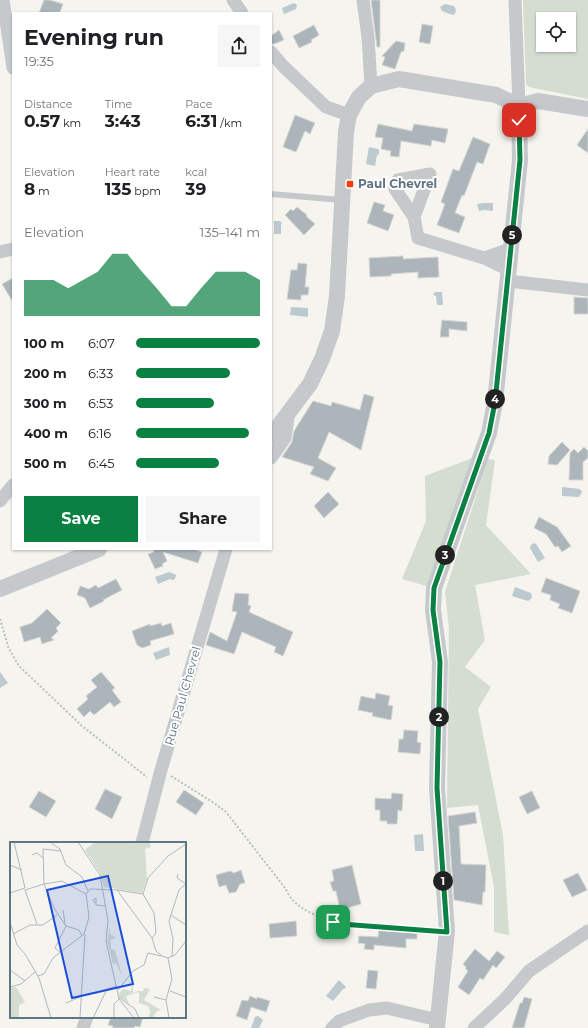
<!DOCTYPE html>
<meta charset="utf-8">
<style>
:root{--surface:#fff;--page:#f6f6f6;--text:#202124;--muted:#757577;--accent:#0b8043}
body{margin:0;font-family:Montserrat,sans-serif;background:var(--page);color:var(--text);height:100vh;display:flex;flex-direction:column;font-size:15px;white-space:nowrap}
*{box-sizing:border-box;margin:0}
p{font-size:13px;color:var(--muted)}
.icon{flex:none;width:22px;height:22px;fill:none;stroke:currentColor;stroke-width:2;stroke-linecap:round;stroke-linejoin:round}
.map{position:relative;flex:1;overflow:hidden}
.side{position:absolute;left:12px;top:12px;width:260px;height:538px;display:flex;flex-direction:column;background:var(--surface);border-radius:0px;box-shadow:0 1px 3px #0004}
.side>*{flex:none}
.tools{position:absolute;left:536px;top:12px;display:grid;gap:8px}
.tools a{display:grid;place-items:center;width:40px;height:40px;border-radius:0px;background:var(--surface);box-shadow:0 1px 3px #0004;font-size:20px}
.pin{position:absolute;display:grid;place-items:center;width:34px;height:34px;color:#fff;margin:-17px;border-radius:8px;box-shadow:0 2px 6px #0006}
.km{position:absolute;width:20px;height:20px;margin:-10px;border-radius:50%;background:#222;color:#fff;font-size:11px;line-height:20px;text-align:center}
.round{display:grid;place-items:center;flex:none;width:42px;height:42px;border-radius:0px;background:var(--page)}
.summary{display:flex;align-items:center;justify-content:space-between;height:68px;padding:0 12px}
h1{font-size:22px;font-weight:700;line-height:30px}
.figures{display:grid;grid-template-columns:repeat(3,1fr);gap:6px;height:68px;padding:4px 12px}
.figures div{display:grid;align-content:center}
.figures b{font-size:17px;font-weight:700}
.figures small{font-size:11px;font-weight:400}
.figures p{font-size:11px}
.chart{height:112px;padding:8px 12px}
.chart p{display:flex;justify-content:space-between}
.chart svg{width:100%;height:72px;margin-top:4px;fill:var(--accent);opacity:.7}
.button{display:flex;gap:8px;margin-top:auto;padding:8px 12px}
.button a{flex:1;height:46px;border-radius:0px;background:var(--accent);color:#fff;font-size:16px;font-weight:700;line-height:46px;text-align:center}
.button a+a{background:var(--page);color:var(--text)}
ul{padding:0 12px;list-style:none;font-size:13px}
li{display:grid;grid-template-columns:64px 48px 1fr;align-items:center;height:30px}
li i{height:10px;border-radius:5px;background:var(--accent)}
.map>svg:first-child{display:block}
.green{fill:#d5dcd0;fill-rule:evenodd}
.water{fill:#bcc9ce}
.building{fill:#acb5ba;stroke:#d5d5d3}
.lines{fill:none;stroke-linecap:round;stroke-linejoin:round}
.path{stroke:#bcbfc1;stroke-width:2;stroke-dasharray:2 2;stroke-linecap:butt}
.service{stroke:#c6c9cc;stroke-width:6}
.minor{stroke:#c6c9cc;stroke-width:13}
.tertiary{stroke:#c6c9cc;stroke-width:16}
.route-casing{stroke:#fff;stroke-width:8}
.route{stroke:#0b8043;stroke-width:5}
.poi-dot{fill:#f53e0e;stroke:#fff;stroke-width:1.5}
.labels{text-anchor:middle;stroke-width:4;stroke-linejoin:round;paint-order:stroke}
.poi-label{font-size:12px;font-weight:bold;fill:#607584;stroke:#fff;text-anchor:start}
.street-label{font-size:12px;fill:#607584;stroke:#fff}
.inset-road{fill:none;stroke:#b0b9be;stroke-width:1}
.view{fill:#1d4ed8;fill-opacity:0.15;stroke:#1d4ed8;stroke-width:2}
.inset-edge{fill:none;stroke:#607584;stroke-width:2}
</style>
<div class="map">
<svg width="588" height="1028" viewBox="0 0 588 1028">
<rect width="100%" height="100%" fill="#f5f4ef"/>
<path class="green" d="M523 0H588V99L529 87 526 84ZM543 19H569V45H543Z
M475 457 426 586 402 579 426 521 425 476Z
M488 459 495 460 486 525 531 574 475 585 485 640 465 667 491 687 478 709 503 835 509 935 494 932V887L478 805 447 808 449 628 445 592Z"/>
<path class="water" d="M294 3 297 5 296 9 284 14 282 8Z
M445 4 454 6 456 10 455 14 452 15 442 11 440 7Z
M369 147 378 149 379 150V154L377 155 375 166 366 164Z
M483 203H493V211L484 210 479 211 477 204Z
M274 221H280L282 223 281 225V234H274Z
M435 292H442L443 305H437L436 296 433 295Z
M291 307 308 308V317L290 315Z
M562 487 580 489V490L582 491 581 495H580L579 497 562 496Z
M534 543 536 544 545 558 538 562 530 548 531 545Z
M169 572 176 575 175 579 173 580 170 579 158 584 155 577Z
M515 587 531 593 532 598 528 601 512 596Z
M169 647 170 655 156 660 153 653Z
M0 672 8 683 0 688Z
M423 834 424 851H415L414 835Z
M339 980 346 987 344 989H343L333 1001 326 996Z
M258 1016 263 1020 259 1028H251L255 1017Z"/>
<path class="building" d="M44 0H50L63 4 60 12 39 13Z
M371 0H380V47H377Z
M422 24 433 26 430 44 419 42Z
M314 25 319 35 311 40 312 42 299 48 293 36Z
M279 30 284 40 274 44H271V36Z
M396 41 405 43 404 51 401 52 395 69 382 65 385 57 382 56Z
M295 115 315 123 310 134 305 131 296 152 283 147Z
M378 124 412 131 414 124 448 129 445 143 432 140 431 146 401 141 399 157 390 156 391 151 381 149 383 138 375 137Z
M588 129V153L577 145Z
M473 137 490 144 483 164 477 162 464 196 462 195 455 213 465 217 459 233 437 225 445 204 441 202 453 169 459 171Z
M374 202 385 205 383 211 394 215 388 231 367 223Z
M297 207 307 215 306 216 315 224 304 235 285 215 291 209 293 211Z
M403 256V259L438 257 439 277 418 278V272L391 274V276L370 277 369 258Z
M298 263 307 264 305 287H309L308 295H301V300L287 299 291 270H297Z
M13 278V302L2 284Z
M574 297 588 298V314H574Z
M442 320 467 322V331L449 329V337H440Z
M364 394 374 397 361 450 329 432 318 458 336 468 328 481 310 474 314 467 282 457 292 442 294 431 313 401 331 406 332 402 360 410Z
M562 442 570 450 557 465 548 464 549 456Z
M584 447 588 451V458L583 462V480H569L570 453 574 449 578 453Z
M328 492 339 504 324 518 314 506Z
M539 517 557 527 571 546 562 552 558 546 555 547 546 534 534 528Z
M153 549H193L202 552 198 563 163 552 167 561 162 564 163 566 155 569 148 554 154 552Z
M546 578 580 591 572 613 558 608 560 604 550 600 551 595 541 592Z
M116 579 122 590 103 600 104 601 90 608 85 598 77 595 80 586 89 589 96 585 98 588Z
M235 593 249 594 248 605 251 606 249 612 293 632 283 656 274 652 276 647 242 632 234 654 206 645 210 632 227 641 237 612 232 611Z
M47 609 61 623 56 628 58 631 51 638 54 640 42 644 40 637 24 642 20 627 32 623Z
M161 623 162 626 171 623 174 634 150 641 151 645 142 648 137 645 132 631 150 624V626Z
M101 672 115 688 112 690 121 702 114 707 110 702 94 715 90 711 84 717 77 709 88 699 86 696 97 687 91 680Z
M376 693 390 696 388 705 393 706 391 720 372 716 373 713 358 710 361 696 375 699Z
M404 730 418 731 417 742 421 743 420 754 398 752 399 739H403Z
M105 789 122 797 112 819 95 809Z
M184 790 204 803 196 815 176 802Z
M39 791 56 801 46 817 29 807Z
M532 791 540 808 527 814 519 797Z
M392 793 403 794 402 811 398 810 397 824H387V821H380V810H375V798L391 799Z
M475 812 477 823 459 826 461 864 486 865 485 892H483L482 905 454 900 448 816Z
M352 865 361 904 340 910 336 891H333L330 882 334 881 332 870Z
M241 870 245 883 240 884 236 892 229 893 226 885 219 887 216 875 230 871 234 873Z
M578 873 587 890 572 897 563 880Z
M296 921 297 936 270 938 269 924Z
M379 928 417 930V939H406V948L374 945V950L364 949 365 944 358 943 359 936 378 937Z
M475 949 489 961 497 951 505 957 496 968 493 965 483 980 480 978 469 995 458 987 468 971 465 968 466 967 463 964Z
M368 970 378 971 376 989 366 988Z
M250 996 257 999V997L270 1001 266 1012 251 1007 247 1020 236 1016 242 1000 248 1001Z
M524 997 532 999 524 1028H512L520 1003H522Z
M111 1017H125L132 1019 133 1017H143L140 1027 135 1026 134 1028H112L113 1026 108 1025Z"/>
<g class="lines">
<path class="path" d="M0 619 9 649 19 666 82 726 147 777
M171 776 214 803 226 812 285 888C287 891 289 896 292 899 301 911 326 920 341 924L434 931"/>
<path class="service" d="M271 194 341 200"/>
<path class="minor" d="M3 0 13 68
M233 0 242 13
M363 0 368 37 371 86
M515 0 519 106
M271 52 283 66 326 107 349 115
M414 217 395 189 398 180 430 174 414 217 418 238 484 258 509 270
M0 252 13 249
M484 258 511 249
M508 281 588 290
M271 458 285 438 289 412
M0 501 13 485
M142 843 161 770 226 549
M83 1028 87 1017
M332 1028 339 1021 369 1010 387 1008 438 1020
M474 1028 505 999 529 971 588 931"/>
<path class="tertiary" d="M271 436 310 384 322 359 332 331 337 296 346 132 349 115 359 97 371 86 399 79 496 95 519 106 538 101 588 109
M0 589 99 549
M437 1028 447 931 437 788 440 662 433 610 434 588 489 433 495 402 520 160 519 106"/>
</g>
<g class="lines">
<defs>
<path id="route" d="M333 922 341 924 447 932 437 788 440 662 433 610 434 588 489 433 495 402 520 160 519 120"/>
</defs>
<use href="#route" class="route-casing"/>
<use href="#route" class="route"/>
</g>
<rect class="poi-dot" x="346" y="180" width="8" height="8" rx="2"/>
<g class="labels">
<g class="poi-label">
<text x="358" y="188">Paul Chevrel</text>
</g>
<g class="street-label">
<text transform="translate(183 696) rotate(-74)" y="4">Rue Paul Chevrel</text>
</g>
</g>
<g transform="translate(10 842)">
<rect width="176" height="176" fill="#f5f4ef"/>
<path d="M85 0H139L141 5 135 7 137 37 132 51 94 45 90 31 75 8ZM100 85V92L106 96 101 98V107L105 108 112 134 106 121 103 122 97 99ZM123 141V151L128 149H133L134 146 140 147 134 158 151 168 147 169 142 176H139L140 169 138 164 129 161V150L116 154 119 162 109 155V151L113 147 121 149ZM6 145 15 160 9 163V176H0V146Z" fill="#d5dcd0"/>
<path class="inset-road" d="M40 0 50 7 56 23 72 35 78 49M68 0 90 33 98 79 96 99 109 157 124 176M22 13 27 11 33 16M0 23 12 28M168 32 167 36 176 42M107 48 133 52 138 36 158 14 176 2M0 51 15 46 4 0M133 52 144 71 146 91 142 96M85 61 83 58 86 56V63L96 64M53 68 55 81M161 73 176 83M0 80 7 103 15 112 29 136 41 176M27 82 15 48 34 42 33 7 51 9M56 84 69 88 72 94M3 92 20 83H33L47 73M50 110 45 106 56 84 44 66 34 42 52 39 76 52M162 115 163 97 159 79 169 48 176 42M158 116 162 137 156 158 159 176M0 128 15 139M28 134 34 132 43 116 74 92 79 75 76 52 80 47 107 48 142 96 146 109 152 114 158 116 165 113 176 99M0 145 11 142 25 130M108 148 123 129 134 123 138 111 151 114M160 149 176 155M108 155 125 167 129 176M144 155 156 158M56 161 70 155M70 176 75 92M83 176 97 147 107 144M104 176V162L109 157"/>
<path class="view" d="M98 34 123 142 62 156 37 48Z"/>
<rect width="176" height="176" class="inset-edge"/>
</g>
</svg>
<div class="tools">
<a><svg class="icon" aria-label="locate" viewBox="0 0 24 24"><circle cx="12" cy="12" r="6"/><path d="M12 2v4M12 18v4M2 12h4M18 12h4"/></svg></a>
</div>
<div class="pin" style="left:333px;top:922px;background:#1e9e55"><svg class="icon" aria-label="arrive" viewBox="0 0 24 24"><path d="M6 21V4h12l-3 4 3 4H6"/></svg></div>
<div class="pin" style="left:519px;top:120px;background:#d93025"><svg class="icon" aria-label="check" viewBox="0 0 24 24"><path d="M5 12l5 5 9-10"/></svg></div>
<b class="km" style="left:443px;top:881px">1</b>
<b class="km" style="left:439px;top:717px">2</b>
<b class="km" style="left:445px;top:555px">3</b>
<b class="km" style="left:495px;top:399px">4</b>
<b class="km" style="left:512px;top:235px">5</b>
<section class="side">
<div class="summary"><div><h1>Evening run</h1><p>19:35</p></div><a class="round"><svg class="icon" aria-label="share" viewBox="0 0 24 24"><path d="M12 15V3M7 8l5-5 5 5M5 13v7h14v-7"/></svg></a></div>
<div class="figures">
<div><p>Distance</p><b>0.57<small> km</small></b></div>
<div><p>Time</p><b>3:43</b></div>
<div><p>Pace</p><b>6:31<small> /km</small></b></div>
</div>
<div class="figures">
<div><p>Elevation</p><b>8<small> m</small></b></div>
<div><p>Heart rate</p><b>135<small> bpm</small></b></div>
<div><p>kcal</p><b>39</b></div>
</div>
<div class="chart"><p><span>Elevation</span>135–141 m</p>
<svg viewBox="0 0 160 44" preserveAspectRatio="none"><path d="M0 44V22L10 22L20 22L30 27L40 22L50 17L60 6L70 6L80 17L90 27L100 38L110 38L120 27L130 17L140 17L150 17L160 22V44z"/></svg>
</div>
<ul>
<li><b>100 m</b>6:07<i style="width:100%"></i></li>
<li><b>200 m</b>6:33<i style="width:76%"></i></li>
<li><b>300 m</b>6:53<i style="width:63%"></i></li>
<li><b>400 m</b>6:16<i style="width:91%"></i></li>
<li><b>500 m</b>6:45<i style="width:67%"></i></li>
</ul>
<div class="button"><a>Save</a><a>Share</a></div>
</section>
</div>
